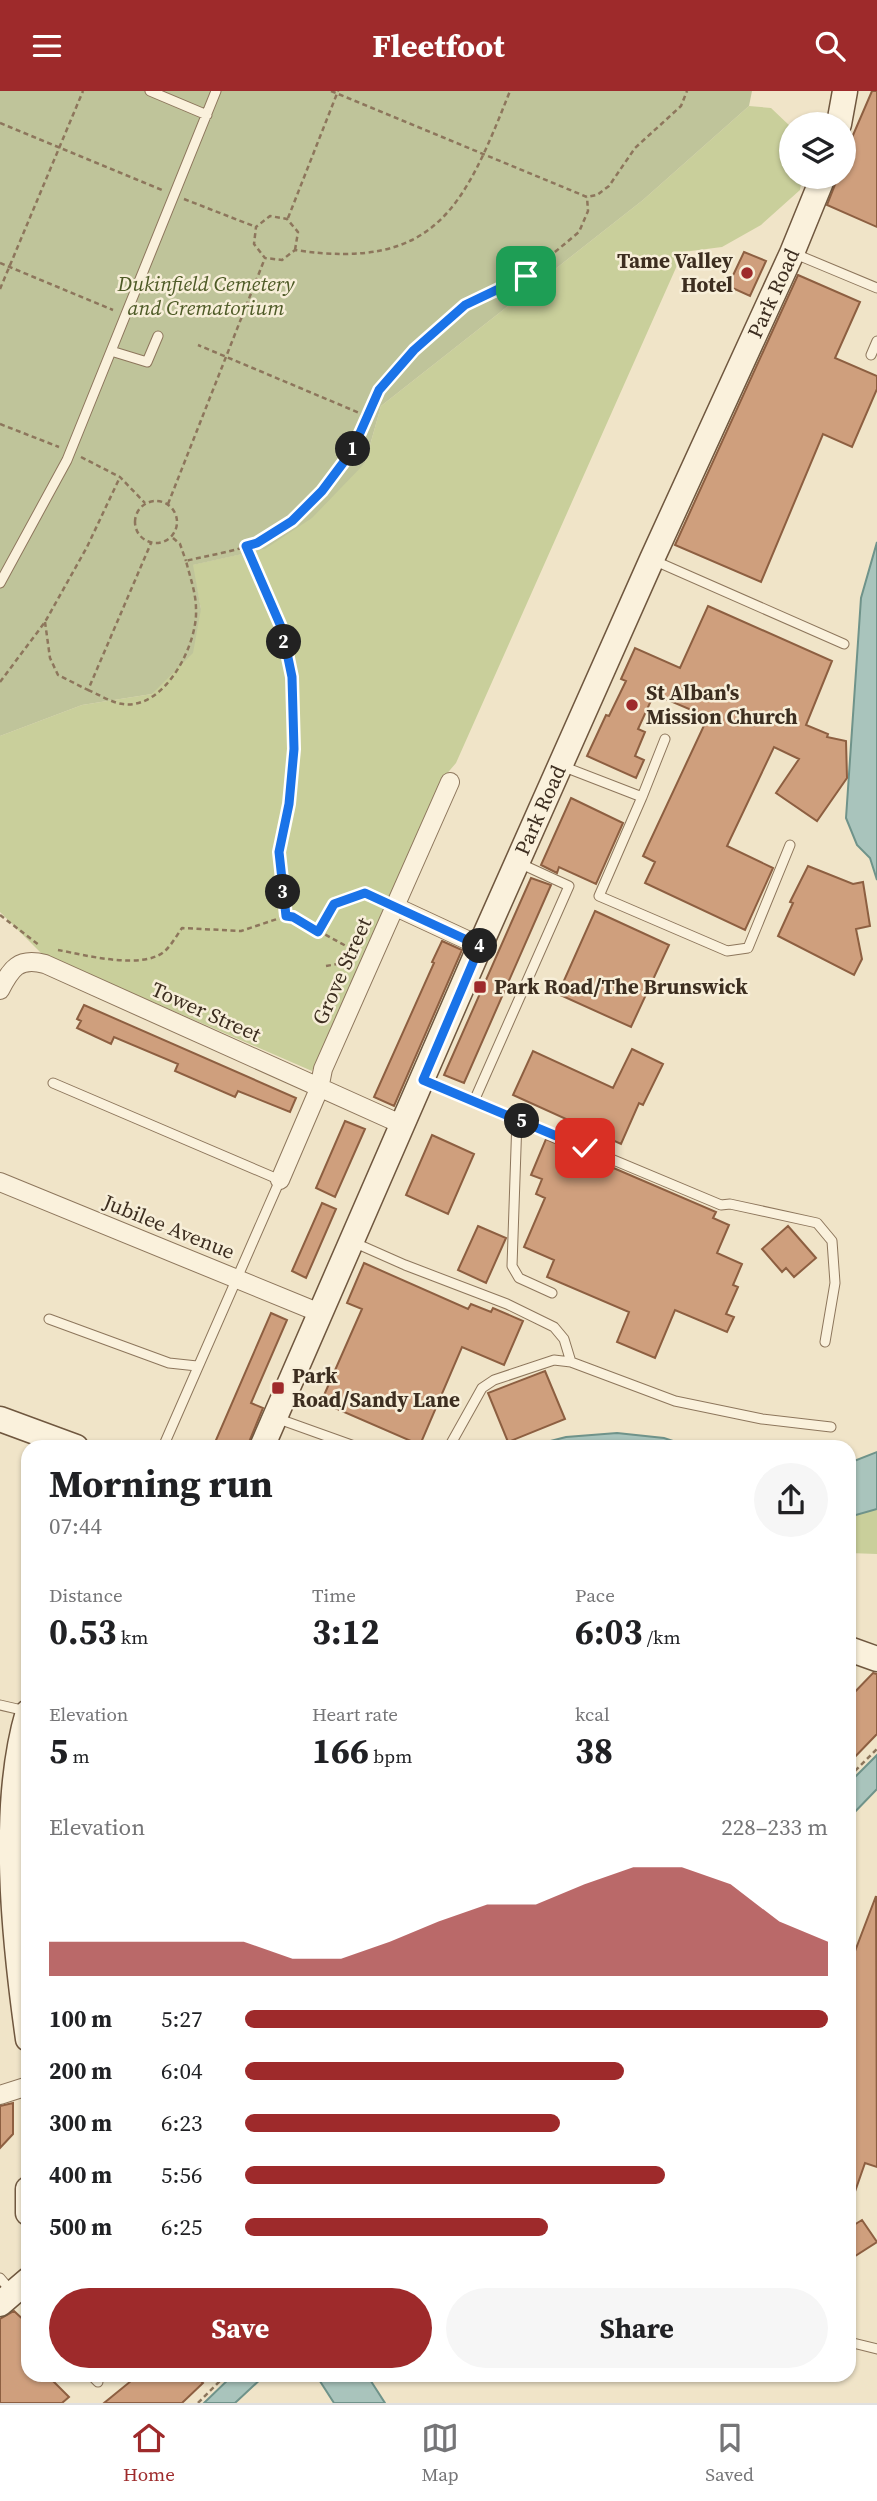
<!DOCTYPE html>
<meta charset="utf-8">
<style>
:root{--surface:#fff;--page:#f6f6f6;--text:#202124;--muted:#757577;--line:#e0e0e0;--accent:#9e2a2b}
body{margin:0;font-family:"Source Serif 4",serif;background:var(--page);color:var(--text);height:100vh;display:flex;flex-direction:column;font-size:26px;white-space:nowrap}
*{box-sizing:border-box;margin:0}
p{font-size:23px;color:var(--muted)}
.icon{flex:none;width:38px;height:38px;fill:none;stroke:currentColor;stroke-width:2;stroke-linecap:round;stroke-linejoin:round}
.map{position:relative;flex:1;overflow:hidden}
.side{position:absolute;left:21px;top:1349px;width:835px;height:942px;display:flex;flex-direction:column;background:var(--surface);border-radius:21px;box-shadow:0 2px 5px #0004}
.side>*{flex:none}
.fabs{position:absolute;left:779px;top:21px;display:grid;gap:14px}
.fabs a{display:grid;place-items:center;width:77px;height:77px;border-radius:50%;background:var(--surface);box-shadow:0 2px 5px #0004;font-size:35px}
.pin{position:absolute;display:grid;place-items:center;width:60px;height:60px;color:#fff;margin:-30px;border-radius:14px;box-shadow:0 4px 10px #0006}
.km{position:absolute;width:35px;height:35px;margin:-18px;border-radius:50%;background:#222;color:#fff;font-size:19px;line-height:35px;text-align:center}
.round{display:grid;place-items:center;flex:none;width:74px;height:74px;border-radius:37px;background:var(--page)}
.head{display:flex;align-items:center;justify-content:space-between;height:119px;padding:0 28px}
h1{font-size:38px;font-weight:700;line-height:52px}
.figures{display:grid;grid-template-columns:repeat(3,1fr);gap:10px;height:119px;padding:7px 28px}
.figures div{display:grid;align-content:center}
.figures b{font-size:35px;font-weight:700}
.figures small{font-size:19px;font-weight:400}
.figures p{font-size:19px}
.chart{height:196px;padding:14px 28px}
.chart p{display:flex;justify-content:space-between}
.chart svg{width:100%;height:126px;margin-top:7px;fill:var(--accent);opacity:.7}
.primary-button{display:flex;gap:14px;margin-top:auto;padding:14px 28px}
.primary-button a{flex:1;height:80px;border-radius:42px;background:var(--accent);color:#fff;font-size:28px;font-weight:700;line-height:80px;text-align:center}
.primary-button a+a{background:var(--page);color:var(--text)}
ul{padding:0 28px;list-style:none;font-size:23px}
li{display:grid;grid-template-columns:112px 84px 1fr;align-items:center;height:52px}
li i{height:18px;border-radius:9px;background:var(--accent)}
header{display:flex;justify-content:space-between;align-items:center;height:91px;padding:0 28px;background:var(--accent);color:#fff;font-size:32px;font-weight:700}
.tabs{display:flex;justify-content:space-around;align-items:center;height:98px;border-top:2px solid var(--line);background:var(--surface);font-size:19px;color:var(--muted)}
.tabs a{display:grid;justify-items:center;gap:4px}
.tabs .selected{color:var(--accent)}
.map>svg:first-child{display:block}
.green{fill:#c9cf9b}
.cemetery{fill:#bfc49a}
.water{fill:#a9c4bc;stroke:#6f938a;stroke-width:2}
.building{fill:#cf9f7d;stroke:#8d5f41;stroke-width:2}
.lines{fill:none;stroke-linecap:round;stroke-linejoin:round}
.service-casing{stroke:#8d765c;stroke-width:11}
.minor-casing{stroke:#8d765c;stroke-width:20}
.secondary-casing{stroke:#6f573f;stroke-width:27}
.path{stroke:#8d765c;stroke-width:2.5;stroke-dasharray:5 3.5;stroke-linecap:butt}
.service{stroke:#faf1dc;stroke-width:9}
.minor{stroke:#faf1dc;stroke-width:18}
.secondary{stroke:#faf1dc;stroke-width:24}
.route-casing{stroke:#fff;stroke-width:14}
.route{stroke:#1a73e8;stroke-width:9}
.poi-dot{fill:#9e2a2b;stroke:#f7eed8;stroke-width:2.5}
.labels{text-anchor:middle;stroke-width:5;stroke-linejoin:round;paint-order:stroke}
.poi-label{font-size:21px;font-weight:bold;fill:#3d2e20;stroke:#f7eed8;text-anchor:start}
.park-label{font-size:21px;font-style:italic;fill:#4d5a26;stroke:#f7eed8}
.street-label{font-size:21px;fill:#3d2e20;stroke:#f7eed8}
</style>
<header><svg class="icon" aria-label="menu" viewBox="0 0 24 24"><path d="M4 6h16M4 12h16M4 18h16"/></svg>Fleetfoot<svg class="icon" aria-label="search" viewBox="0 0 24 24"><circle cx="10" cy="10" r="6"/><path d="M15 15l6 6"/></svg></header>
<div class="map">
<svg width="877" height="2312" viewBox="0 0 877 2312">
<rect width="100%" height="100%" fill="#f0e4c8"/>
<path class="green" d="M749 15 771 17 791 36V86H802L800 99 761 134 722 156 683 161 456 672 444 686 312 980 42 863 0 821V645L82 614 152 603 201 518 192 474 264 458 365 372 381 315 643 109Z
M877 1418V1463L849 1462V1426Z"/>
<path class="cemetery" d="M0 0H752L749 15 643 109 381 315 365 372 312 427 265 458 193 474 201 518 193 562 152 603 82 614 0 645Z"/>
<path class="water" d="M877 451V789L870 767 857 754 846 727 861 507Z
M617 1342 664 1347 691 1356H527L566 1346Z
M877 1361V1418L849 1426V1372Z
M28 1659V1851L21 1706Z
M877 1664V1698L849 1727V1692Z
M233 2284H265L235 2312H204Z
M316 2284H367L385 2312H334Z"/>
<path class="building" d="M872 0H877V136L827 114 838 86H844V65Z
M744 161 766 170 750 205 728 195Z
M798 184 860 211 835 267 877 285V298L852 356 823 343 761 491 675 454Z
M708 515 832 570 806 634 828 643 827 646 846 650 847 687 817 730 776 702 799 668 774 656 727 755 773 777 745 839 645 792 655 771 643 765 708 626 654 603 638 638 645 641 635 665 644 669 636 687 587 665 606 624 609 625 626 590 621 588 635 557 680 577Z
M571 707 623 732 596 793 559 776 557 782 541 774Z
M808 775 853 793 863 791 870 835 856 838 862 868 854 884 778 845 793 812 790 811Z
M531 787 551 794 464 992 444 984Z
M595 820 669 854 631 936 558 903Z
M442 850 462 859 394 1015 374 1006 434 872 432 871Z
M84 914 296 1007 290 1021 238 1000 235 1006 175 980 178 973 114 946 111 953 77 937 81 930 77 928Z
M632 958 663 973 643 1014 639 1012 621 1053 513 1004 533 960 613 997Z
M345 1030 365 1038 335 1106 316 1097Z
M432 1044 474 1063 448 1123 406 1104Z
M546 1048 716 1121 713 1127 729 1134 717 1162 742 1173 733 1194 738 1196 726 1223 734 1226 727 1241 675 1219 655 1267 617 1251 629 1221 547 1186 554 1169 524 1156 545 1107 536 1103 542 1088 531 1084Z
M322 1112 336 1118 306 1187 292 1180Z
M478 1135 506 1147 486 1192 458 1179Z
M788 1135 816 1167 794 1186 786 1177 782 1181 762 1158Z
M364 1172 468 1218 471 1213 491 1221 493 1217 523 1230 504 1274 462 1256 420 1354 321 1311 362 1218 347 1212Z
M271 1222 287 1229 251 1312 263 1317 247 1356H213Z
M545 1280 565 1328 508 1351 488 1302Z
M873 1582 877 1583V1643L849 1672V1607Z
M876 1805 877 2076 865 2072 851 2112H849V1876Z
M13 2012V2043L0 2057V2015Z
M862 2129 877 2151 849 2169V2137Z
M14 2220 28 2233V2284H47L69 2306 62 2312H0V2228Z
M125 2284H195L203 2292 182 2312H104L131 2290Z"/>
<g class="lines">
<defs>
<path id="service" d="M150 0 207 24
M793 162 877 197
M111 260 147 271 158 245
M871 264 877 250
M653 469 844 553
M0 492 67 369 216 0
M562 675 642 706 599 805 727 860 748 857 790 754
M642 706 665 648
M425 990 721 1114 730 1113 817 1132 832 1150 835 1192 825 1251
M53 992 280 1089 163 1356
M474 1010 569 795 519 772
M517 1028 512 1175 519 1187 552 1202
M353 1151 405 1174 507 1213 554 1236 564 1248 571 1271
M49 1228 169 1272 197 1275
M276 1327 357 1356
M449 1356 482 1297 494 1289 554 1269 571 1271 675 1310 762 1328 831 1336
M0 1614 26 1620
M0 2187 12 2201
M849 2251 877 2258
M91 2284 98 2291"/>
<path id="minor" d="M396 816 480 855
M0 899C11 878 18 866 45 873L403 1034
M280 1089 319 998 323 978 450 691
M0 1091 320 1222
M0 2004 28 1995"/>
<g id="secondary">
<path d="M839 33 845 0"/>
<path d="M0 1328 76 1356"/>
<path id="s1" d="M262 1356 480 855 652 468 792 162 823 86"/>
<path d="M849 1558 877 1568"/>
<path d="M28 1621C0 1715 14 1849 28 1948"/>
<path d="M28 2098V2122"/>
<path d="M0 2213 28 2189"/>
</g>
</defs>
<use href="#service" class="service-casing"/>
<use href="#minor" class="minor-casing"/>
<use href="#secondary" class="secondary-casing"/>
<path class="path" d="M331 0 587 106 597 104 609 95 635 57 681 15 687 0
M0 32 162 99
M184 108 256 136
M288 127 338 0
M295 159 298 141 287 128 270 125 256 136 254 153 265 167 282 169 295 159C436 180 464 116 510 0
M0 172 113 219
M0 198 83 0
M369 326 379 299 414 259 465 214 526 185 579 141 588 120 587 106
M0 333 59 356
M81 366 120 386 145 412
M135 431a21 21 0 1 1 42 0a21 21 0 1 1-42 0Z
M168 413 265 167
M173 447 180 453 186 470
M246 455 281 538 292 586 294 658 289 713 279 761 286 825
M45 531 50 567 58 584 88 599 151 452
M0 591 45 531 87 456 120 386
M88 599C98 603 112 612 123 613 165 619 198 553 196 518 196 502 190 486 186 470 208 464 240 460 260 450 310 424 344 376 369 326L198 254
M0 824 39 854
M319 840 334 813 365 802 380 809
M58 859C85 864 145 880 166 859 172 853 177 844 182 837L241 840 286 825 293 826 357 861
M326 875 354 870
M849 1686 877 1658
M198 2312 226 2284"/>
<use href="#service" class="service"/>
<use href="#minor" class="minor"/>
<use href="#secondary" class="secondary"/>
</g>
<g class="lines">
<defs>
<path id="route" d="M526 185 465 214 414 259 379 299 352 360 322 400 292 430 257 452 246 455 282 538 292 586 294 658 289 713 279 761 286 825 293 826 318 841 334 813 365 802 480 855 423 989 585 1057"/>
</defs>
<use href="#route" class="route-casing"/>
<use href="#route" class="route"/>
</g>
<g class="poi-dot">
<circle cx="747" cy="182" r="7"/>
<circle cx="632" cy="614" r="7"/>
<rect x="473" y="889" width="14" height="14" rx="3.5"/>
<rect x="271" y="1290" width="14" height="14" rx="3.5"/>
</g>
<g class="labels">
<g class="poi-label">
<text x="733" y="177" text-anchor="end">Tame Valley<tspan x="733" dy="24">Hotel</tspan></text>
<text x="646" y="609">St Alban's<tspan x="646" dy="24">Mission Church</tspan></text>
<text x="494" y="903">Park Road/The Brunswick</text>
<text x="292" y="1292">Park<tspan x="292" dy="24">Road/Sandy Lane</tspan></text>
</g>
<g class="park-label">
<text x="206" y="200">Dukinfield Cemetery<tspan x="206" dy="24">and Crematorium</tspan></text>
</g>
<g class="street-label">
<text dy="7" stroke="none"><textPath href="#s1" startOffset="1262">Park Road</textPath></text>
<text dy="7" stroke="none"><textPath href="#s1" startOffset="695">Park Road</textPath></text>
<text transform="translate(342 880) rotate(-66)" y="7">Grove Street</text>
<text transform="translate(206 921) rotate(24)" y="7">Tower Street</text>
<text transform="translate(169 1136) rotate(22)" y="7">Jubilee Avenue</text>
</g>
</g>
</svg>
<div class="fabs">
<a><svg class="icon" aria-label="layers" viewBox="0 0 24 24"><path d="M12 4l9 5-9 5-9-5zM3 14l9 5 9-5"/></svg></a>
</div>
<div class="pin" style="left:526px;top:185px;background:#1e9e55"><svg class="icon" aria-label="arrive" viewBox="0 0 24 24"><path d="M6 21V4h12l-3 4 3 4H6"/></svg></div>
<div class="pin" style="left:585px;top:1057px;background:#d93025"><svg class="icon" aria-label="check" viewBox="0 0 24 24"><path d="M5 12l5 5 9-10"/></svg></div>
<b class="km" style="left:353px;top:358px">1</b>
<b class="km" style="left:284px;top:551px">2</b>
<b class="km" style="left:283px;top:801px">3</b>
<b class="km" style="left:480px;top:855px">4</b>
<b class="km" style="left:522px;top:1030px">5</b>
<section class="side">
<div class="head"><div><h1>Morning run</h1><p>07:44</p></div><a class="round"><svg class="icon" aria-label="share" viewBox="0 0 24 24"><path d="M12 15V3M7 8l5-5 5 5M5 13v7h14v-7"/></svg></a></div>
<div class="figures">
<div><p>Distance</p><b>0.53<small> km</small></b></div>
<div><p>Time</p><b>3:12</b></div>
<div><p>Pace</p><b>6:03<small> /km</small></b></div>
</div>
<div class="figures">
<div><p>Elevation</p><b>5<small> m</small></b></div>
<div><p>Heart rate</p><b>166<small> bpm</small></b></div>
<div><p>kcal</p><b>38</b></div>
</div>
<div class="chart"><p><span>Elevation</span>228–233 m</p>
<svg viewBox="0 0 160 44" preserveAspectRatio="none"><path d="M0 44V32L10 32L20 32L30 32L40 32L50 38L60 38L70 32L80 25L90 19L100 19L110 12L120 6L130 6L140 12L150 25L160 32V44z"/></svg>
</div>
<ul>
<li><b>100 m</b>5:27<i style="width:100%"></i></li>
<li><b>200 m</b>6:04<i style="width:65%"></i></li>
<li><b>300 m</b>6:23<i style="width:54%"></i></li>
<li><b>400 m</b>5:56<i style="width:72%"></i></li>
<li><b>500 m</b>6:25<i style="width:52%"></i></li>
</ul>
<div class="primary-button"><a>Save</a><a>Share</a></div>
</section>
</div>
<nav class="tabs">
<a class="selected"><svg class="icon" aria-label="home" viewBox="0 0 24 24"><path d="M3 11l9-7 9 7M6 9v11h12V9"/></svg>Home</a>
<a><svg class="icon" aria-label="map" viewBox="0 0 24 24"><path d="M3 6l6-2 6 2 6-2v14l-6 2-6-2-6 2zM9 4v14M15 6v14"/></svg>Map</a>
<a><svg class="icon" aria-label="saved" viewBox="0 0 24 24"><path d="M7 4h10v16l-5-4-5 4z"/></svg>Saved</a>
</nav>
